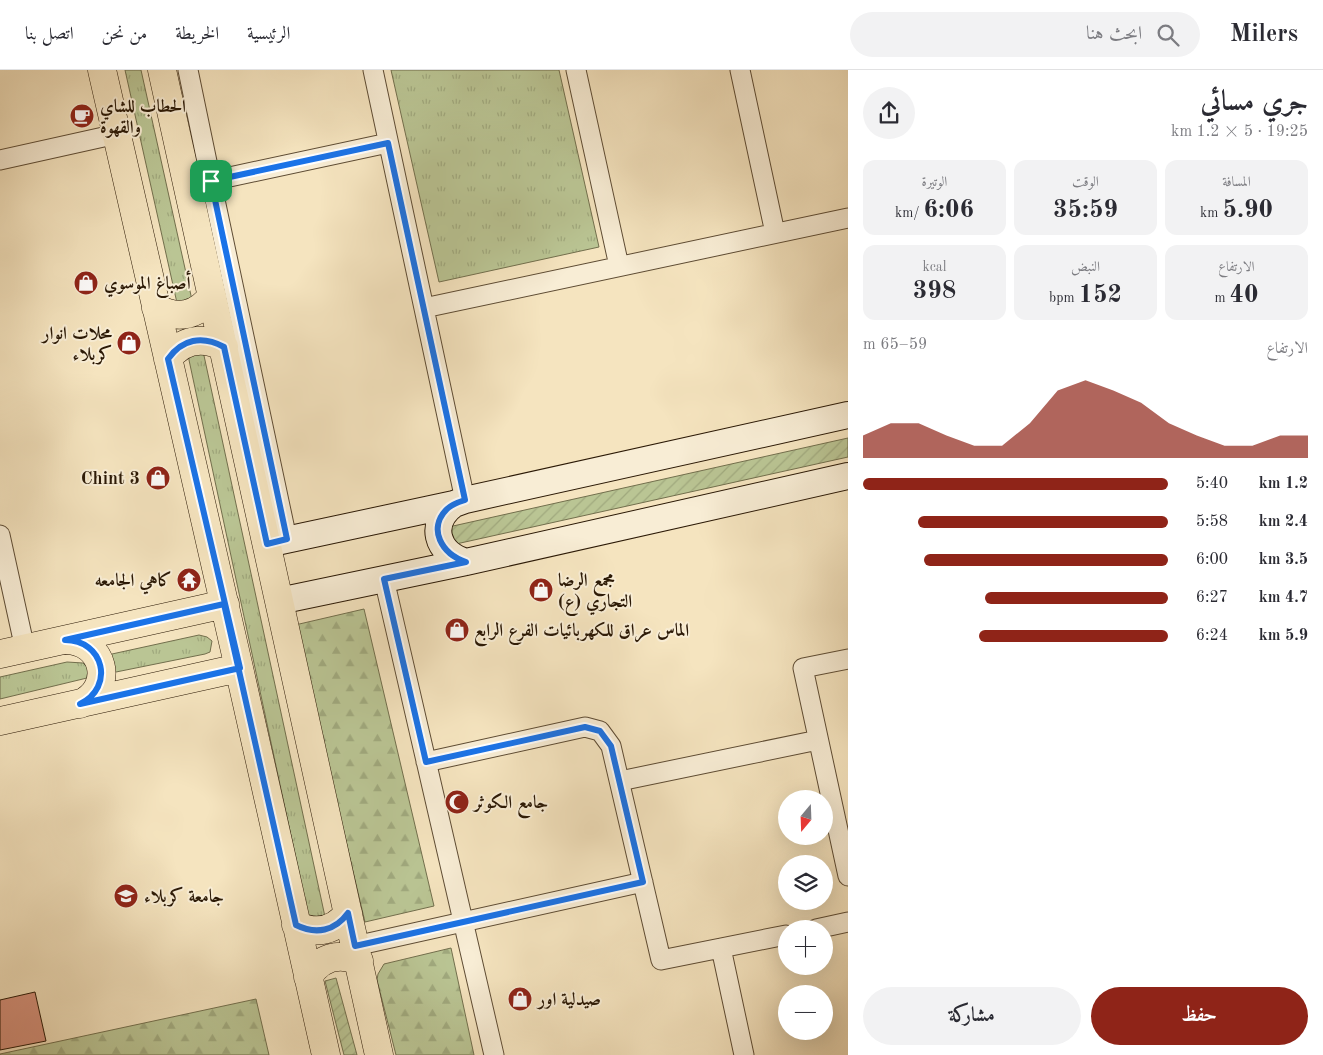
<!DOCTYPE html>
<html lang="ar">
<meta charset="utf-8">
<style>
:root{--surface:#fff;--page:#f2f2f3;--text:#2b2b33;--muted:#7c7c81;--line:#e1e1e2;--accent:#8f2418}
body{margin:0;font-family:"Old Standard TT",Amiri,serif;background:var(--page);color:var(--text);direction:rtl;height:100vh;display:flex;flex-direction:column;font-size:19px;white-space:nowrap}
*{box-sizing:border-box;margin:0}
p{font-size:16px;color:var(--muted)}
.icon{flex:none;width:28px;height:28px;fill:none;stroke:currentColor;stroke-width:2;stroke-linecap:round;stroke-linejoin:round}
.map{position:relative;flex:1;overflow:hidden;direction:ltr}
.side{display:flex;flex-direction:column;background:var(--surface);width:475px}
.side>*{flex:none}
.needle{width:32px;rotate:199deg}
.tools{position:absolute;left:778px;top:720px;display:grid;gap:10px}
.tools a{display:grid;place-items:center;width:55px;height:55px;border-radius:50%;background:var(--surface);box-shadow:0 5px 20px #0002;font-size:25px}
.pin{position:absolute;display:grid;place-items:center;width:42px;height:42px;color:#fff;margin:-21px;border-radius:10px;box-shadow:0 2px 8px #0006}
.round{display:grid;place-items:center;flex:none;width:52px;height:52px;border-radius:26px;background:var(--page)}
.overview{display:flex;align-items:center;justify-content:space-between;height:85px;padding:0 15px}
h1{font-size:28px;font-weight:600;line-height:38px}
.stats{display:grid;grid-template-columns:repeat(3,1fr);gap:8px;height:85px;padding:5px 15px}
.stats div{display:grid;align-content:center;border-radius:12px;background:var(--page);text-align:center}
.stats b{font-size:25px;font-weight:600}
.stats small{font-size:14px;font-weight:400}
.stats p{font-size:14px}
.chart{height:140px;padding:10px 15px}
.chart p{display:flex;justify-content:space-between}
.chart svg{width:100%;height:90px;margin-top:5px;fill:var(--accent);opacity:.7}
.button{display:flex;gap:10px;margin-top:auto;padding:10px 15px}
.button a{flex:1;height:58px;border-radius:30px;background:var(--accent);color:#fff;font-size:20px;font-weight:600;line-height:58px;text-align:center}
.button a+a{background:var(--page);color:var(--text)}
ul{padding:0 15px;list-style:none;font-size:16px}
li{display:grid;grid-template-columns:80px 60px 1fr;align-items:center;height:38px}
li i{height:12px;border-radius:6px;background:var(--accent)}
header{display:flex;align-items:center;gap:30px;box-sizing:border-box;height:70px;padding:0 25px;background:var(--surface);border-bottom:1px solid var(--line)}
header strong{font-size:24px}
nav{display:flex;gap:28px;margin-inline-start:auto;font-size:18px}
.search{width:350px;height:45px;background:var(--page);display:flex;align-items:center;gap:12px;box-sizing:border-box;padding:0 18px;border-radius:28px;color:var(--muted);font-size:19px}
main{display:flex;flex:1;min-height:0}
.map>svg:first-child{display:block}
.grass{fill:url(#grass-tufts);stroke:#726f4d}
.forest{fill:url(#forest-firs);stroke:#726f4d}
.garden{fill:url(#garden-furrows);stroke:#726f4d}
.building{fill:#d7927d;stroke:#2b1906}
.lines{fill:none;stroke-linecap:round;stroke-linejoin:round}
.street-casing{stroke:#5e4c34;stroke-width:21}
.secondary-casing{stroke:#2b1906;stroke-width:28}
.primary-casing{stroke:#2b1906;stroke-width:29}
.street{stroke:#f8edd5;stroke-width:19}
.secondary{stroke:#f8edd5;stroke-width:26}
.primary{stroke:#f5e4bf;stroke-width:28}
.route-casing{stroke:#fff;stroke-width:10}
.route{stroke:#1a73e8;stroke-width:6}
.labels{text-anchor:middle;stroke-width:4;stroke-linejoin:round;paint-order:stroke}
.poi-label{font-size:18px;font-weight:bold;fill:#2b1906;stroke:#f8edd5;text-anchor:start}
</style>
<header>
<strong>Milers</strong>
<div class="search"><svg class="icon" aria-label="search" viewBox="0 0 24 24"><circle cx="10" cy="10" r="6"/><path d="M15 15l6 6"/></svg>ابحث هنا</div>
<nav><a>الرئيسية</a><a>الخريطة</a><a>من نحن</a><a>اتصل بنا</a></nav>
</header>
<main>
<section class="side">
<div class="overview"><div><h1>جري مسائي</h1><p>19:25 · 5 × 1.2 km</p></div><a class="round"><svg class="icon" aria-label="share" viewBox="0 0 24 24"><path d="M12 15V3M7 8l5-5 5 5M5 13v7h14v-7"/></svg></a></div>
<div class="stats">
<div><p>المسافة</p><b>5.90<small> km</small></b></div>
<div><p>الوقت</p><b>35:59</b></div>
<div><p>الوتيرة</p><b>6:06<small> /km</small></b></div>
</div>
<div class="stats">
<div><p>الارتفاع</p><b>40<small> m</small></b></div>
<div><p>النبض</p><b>152<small> bpm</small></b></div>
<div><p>kcal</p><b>398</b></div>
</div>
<div class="chart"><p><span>الارتفاع</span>59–65 m</p>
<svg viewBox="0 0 160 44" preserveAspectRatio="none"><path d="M0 44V33L10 27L20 27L30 33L40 38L50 38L60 27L70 11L80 6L90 11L100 17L110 27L120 33L130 38L140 38L150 33L160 33V44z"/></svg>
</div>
<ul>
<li><b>1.2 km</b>5:40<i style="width:100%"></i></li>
<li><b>2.4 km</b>5:58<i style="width:82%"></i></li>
<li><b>3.5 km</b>6:00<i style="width:80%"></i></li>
<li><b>4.7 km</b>6:27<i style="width:60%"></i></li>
<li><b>5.9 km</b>6:24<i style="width:62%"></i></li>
</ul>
<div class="button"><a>حفظ</a><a>مشاركة</a></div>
</section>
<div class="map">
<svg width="848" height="985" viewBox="0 0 848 985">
<defs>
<pattern id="grass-tufts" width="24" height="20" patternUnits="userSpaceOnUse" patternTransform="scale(1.25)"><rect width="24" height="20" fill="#bac594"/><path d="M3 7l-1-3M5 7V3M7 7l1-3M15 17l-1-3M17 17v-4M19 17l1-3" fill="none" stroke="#a0a97e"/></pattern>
<pattern id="forest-firs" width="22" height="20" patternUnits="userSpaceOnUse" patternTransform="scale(1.25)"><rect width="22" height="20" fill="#bac594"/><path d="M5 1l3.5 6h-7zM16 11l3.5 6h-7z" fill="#a0a97e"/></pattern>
<pattern id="garden-furrows" width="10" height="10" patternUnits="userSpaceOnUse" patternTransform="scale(1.25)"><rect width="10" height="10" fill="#bac594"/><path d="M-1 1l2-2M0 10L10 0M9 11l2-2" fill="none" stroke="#a0a97e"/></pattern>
</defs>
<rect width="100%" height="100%" fill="#f5e4bf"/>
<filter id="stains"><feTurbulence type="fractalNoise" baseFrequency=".004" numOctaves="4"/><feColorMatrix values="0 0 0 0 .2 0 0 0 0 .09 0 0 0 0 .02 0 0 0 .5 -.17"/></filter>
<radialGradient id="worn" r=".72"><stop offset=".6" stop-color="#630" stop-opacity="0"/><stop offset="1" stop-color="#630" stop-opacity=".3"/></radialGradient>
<path class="grass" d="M125 0H141L192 230 177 233Z
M391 0H559L599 177 439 212Z
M203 281 327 856 311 859 189 290V286Z
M199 565 207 567 212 571 210 582 205 584 121 601 116 602 111 599 108 589 112 584Z
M67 592 83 593 88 598 87 608 0 629V607Z"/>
<path class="forest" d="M364 539 434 836 365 852 295 555Z
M451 878 474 985H396L377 910 378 904 384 894Z
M256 929 269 985H0V984Z"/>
<path class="garden" d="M848 368V387L456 474 446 460 453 456Z
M336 908 357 985H344L325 911Z"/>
<path class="building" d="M35 922 46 971 0 980V930Z"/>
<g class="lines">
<defs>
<path id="street" d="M188 0 211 111 388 73
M373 0 465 430
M576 0 619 196
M740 0 775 163
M0 90 117 64
M211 111 287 469
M424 238 848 148
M0 465 25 579
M384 509 494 985
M848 589 803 598 848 806
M426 692 585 657 600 661 611 676 661 890 786 865
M620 711 818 670
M816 859 848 852
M355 876 643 812
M721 878 744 985"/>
<path id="secondary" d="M454 434C428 453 436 483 466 492
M267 474 454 434 465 430 848 345
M279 531 466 492 848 406"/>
<path id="primary" d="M102 0 239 598 326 985
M162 0 379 985
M156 238C178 250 197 246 212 226
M168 289C182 269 202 266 224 277
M65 570C104 570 116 617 80 634
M0 584 225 534
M0 651 239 598
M296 855C316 865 335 861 348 843
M308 907C320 887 339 882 359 891"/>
</defs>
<use href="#street" class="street-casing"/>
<use href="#secondary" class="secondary-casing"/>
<use href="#primary" class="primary-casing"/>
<use href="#street" class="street"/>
<use href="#secondary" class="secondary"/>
<use href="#primary" class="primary"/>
</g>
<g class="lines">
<defs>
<path id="route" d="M211 111 287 469 267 474 224 277C202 265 182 269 168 289L240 598 80 634C115 617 104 570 65 570L224 534 296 855C316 865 335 861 348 843L355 876 643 812 611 676 600 661 585 657 426 692 384 509 466 492C442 484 427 459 447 439 452 434 459 432 465 430L388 73 211 111"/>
</defs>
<use href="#route" class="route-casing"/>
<use href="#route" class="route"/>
</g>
<defs>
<symbol id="cafe-disc" viewBox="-11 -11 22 22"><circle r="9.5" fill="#8f2418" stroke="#f8edd5"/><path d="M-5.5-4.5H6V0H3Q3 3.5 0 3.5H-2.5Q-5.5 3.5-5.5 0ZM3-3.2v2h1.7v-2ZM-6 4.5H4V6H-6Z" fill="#fff"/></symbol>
<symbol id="shop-disc" viewBox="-11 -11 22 22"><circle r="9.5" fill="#8f2418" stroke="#f8edd5"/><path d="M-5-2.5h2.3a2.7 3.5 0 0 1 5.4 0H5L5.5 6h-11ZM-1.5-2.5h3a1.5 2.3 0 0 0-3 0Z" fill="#fff"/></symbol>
<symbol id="temple-disc" viewBox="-11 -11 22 22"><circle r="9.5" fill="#8f2418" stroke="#f8edd5"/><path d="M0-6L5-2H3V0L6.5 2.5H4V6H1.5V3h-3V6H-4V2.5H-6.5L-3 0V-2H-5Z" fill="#fff"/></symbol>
<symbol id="mosque-disc" viewBox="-11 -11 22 22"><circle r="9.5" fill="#8f2418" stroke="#f8edd5"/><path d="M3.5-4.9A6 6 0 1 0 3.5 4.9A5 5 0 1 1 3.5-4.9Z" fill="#fff"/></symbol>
<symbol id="university-disc" viewBox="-11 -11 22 22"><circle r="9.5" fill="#8f2418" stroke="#f8edd5"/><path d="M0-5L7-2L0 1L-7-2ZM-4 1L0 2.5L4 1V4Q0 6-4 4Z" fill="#fff"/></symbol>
</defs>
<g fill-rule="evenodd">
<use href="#cafe-disc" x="68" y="32" width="28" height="28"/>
<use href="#shop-disc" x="72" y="199" width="28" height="28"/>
<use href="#shop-disc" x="115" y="259" width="28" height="28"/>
<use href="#shop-disc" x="144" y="394" width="28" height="28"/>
<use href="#temple-disc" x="175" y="496" width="28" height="28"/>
<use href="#shop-disc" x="527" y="506" width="28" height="28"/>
<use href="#shop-disc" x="443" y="546" width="28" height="28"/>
<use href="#mosque-disc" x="443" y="718" width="28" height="28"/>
<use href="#university-disc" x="112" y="812" width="28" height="28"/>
<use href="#shop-disc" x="506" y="915" width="28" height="28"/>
</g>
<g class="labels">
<g class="poi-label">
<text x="100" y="42">الحطاب للشاي<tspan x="100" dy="21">والقهوة</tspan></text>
<text x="104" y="219">أصباغ الموسوي</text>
<text x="112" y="269" text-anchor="end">محلات انوار<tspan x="112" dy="21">كربلاء</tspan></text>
<text x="140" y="414" text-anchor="end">Chint 3</text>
<text x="172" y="516" text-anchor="end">كاهي الجامعه</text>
<text x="558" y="516">مجمع الرضا<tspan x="558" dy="21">(ع) التجاري</tspan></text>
<text x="474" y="566">الماس عراق للكهربائيات الفرع الرابع</text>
<text x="474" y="738">جامع الكوثر</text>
<text x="144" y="832">جامعة كربلاء</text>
<text x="538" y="935">صيدلية اور</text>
</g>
</g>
<rect width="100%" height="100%" filter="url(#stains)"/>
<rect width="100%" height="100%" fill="url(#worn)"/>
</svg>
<div class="tools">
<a><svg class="needle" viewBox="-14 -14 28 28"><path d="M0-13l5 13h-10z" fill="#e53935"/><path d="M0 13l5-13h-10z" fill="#7c7c81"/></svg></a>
<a><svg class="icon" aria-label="layers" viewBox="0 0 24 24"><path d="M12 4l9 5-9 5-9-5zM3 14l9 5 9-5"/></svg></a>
<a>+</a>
<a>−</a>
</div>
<div class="pin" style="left:211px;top:111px;background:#1e9e55"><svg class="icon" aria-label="arrive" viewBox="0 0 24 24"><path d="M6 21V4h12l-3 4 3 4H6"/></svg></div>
</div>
</main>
